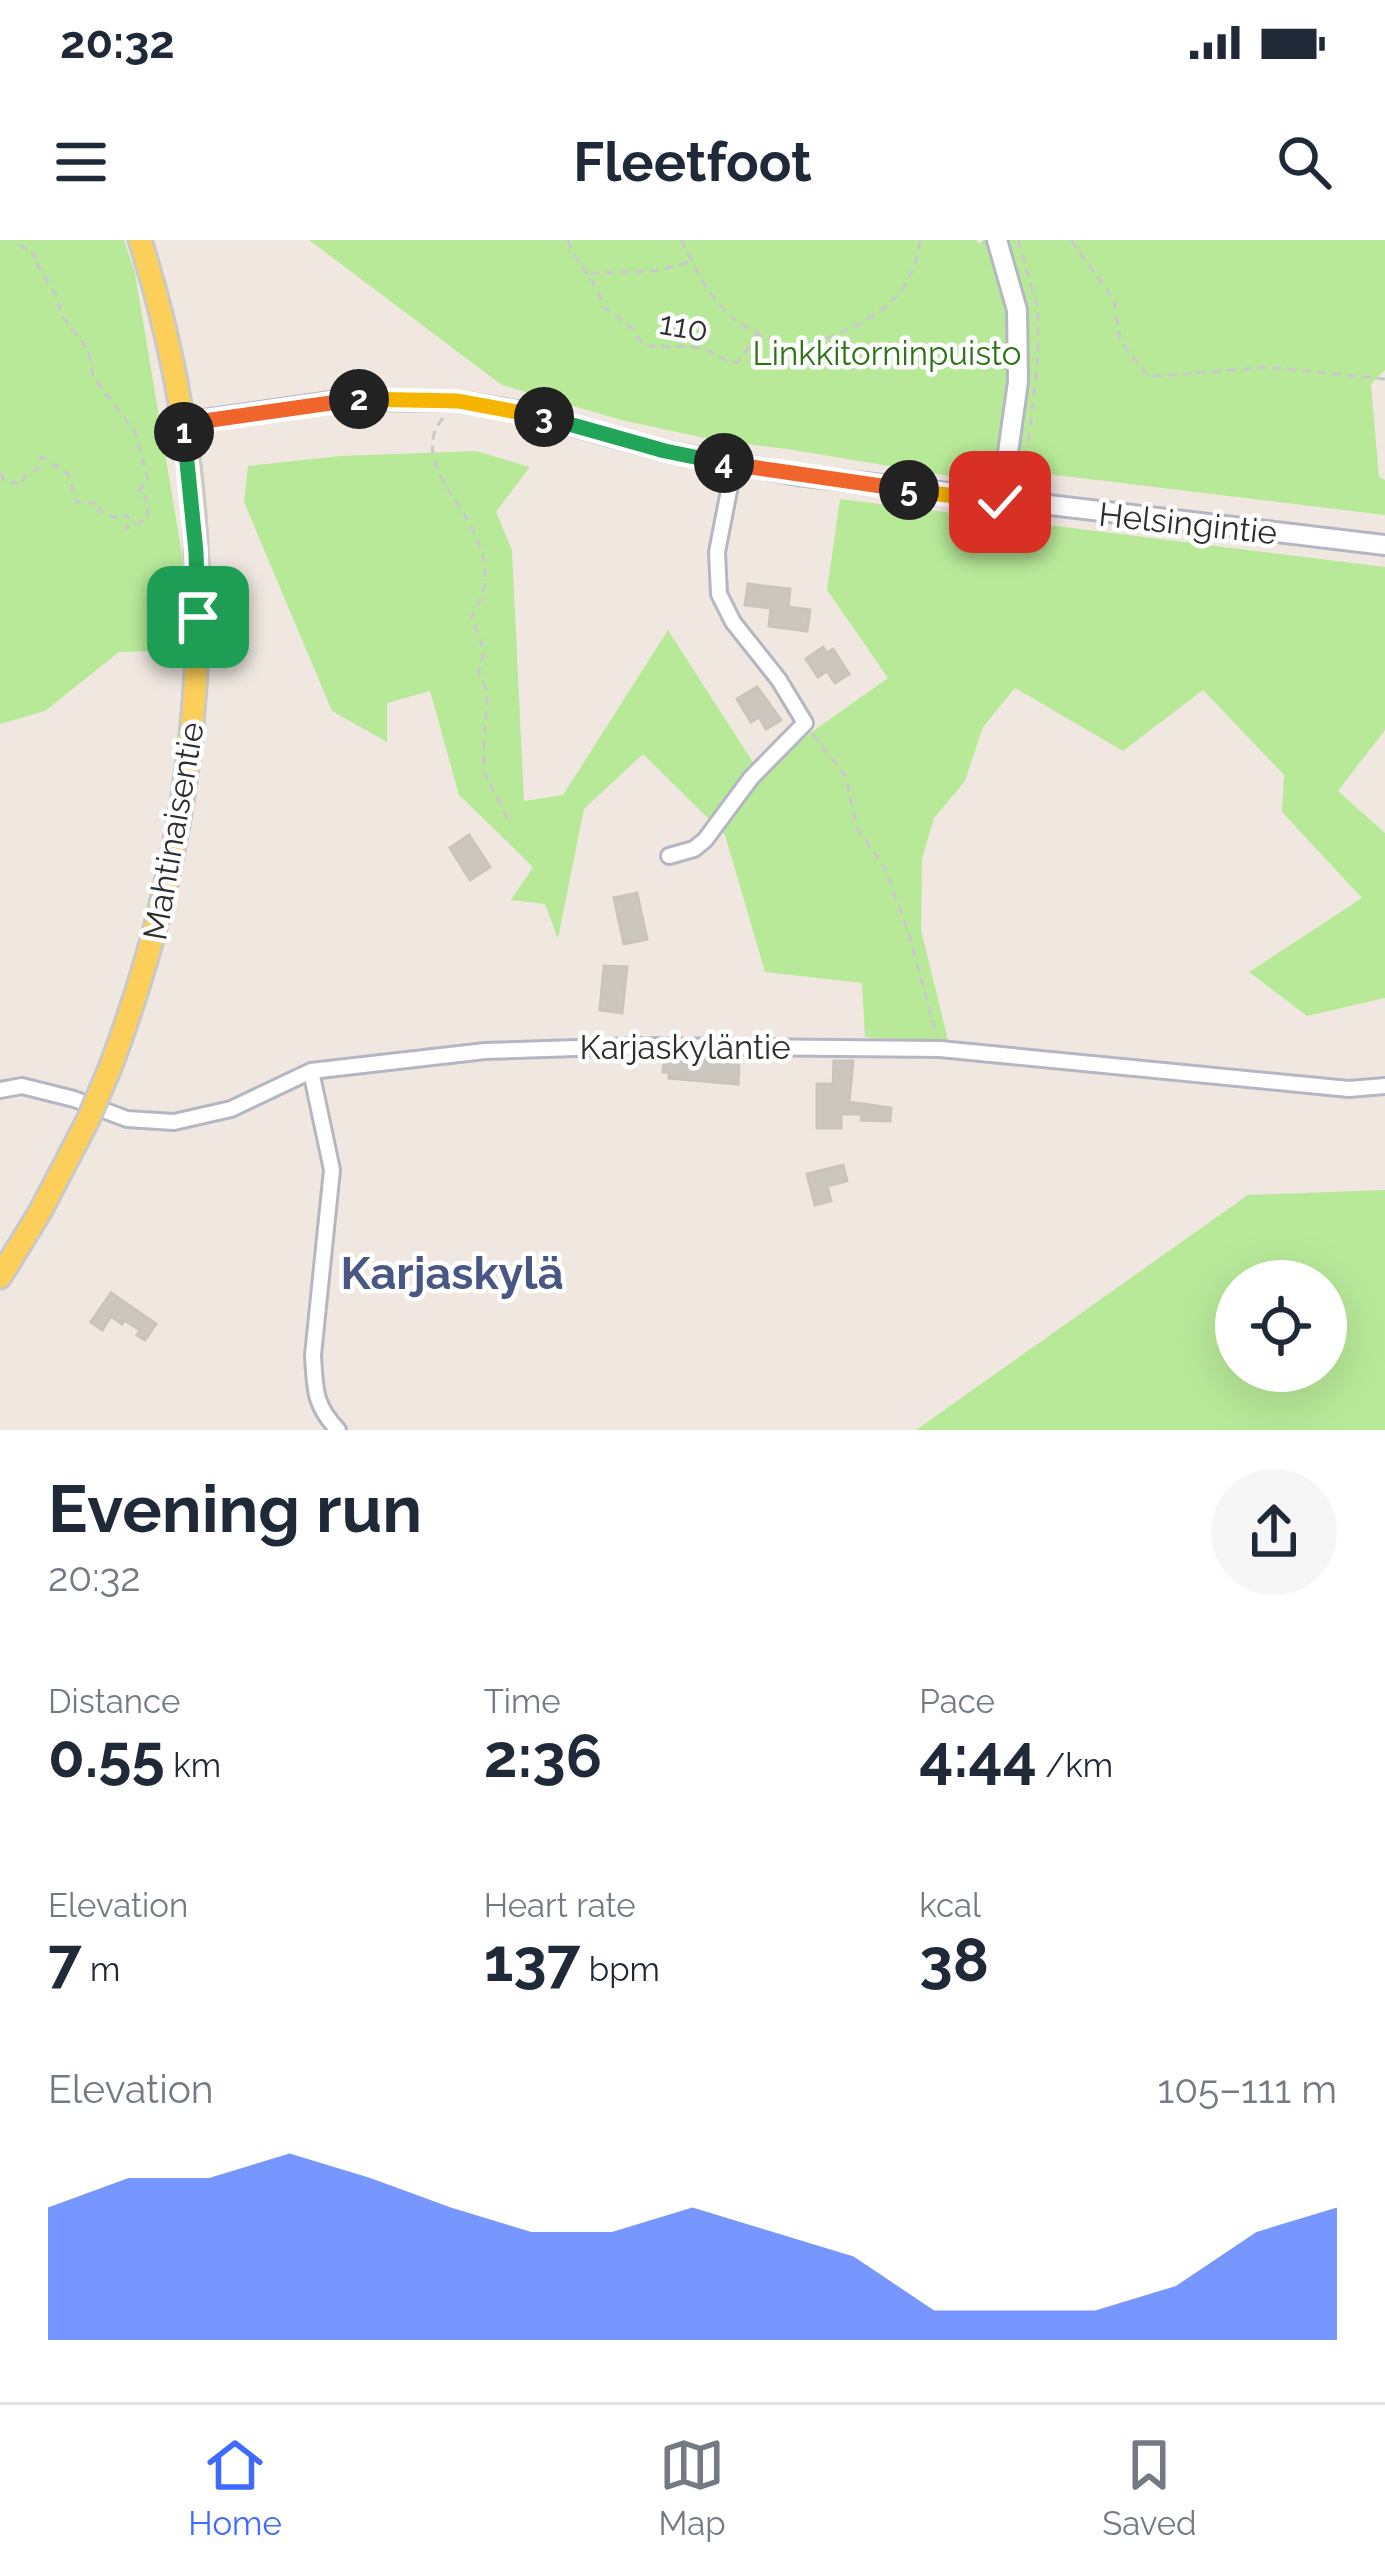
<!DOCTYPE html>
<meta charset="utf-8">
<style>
:root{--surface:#fff;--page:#f6f6f7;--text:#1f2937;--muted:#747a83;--line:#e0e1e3;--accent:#3e6aff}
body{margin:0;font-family:Raleway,sans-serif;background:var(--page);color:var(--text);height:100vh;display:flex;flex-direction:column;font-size:45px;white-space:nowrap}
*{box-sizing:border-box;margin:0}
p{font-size:39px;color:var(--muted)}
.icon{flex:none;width:66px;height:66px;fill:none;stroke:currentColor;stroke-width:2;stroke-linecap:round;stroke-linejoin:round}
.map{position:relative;height:1190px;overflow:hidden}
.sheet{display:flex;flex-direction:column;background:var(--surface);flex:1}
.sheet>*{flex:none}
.controls{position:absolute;left:1215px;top:1020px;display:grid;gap:24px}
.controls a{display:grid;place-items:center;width:132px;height:132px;border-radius:50%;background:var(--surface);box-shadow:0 12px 48px #0002;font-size:60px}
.pin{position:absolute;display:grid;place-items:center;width:102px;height:102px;color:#fff;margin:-51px;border-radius:24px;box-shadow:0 6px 18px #0006}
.km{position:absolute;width:60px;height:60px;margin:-30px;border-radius:50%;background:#222;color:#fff;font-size:33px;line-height:60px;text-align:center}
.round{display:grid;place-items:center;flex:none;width:126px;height:126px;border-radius:63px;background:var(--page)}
.head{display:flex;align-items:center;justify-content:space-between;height:204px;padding:0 48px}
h1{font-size:66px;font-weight:700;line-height:90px}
.metrics{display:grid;grid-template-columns:repeat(3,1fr);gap:18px;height:204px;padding:12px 48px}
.metrics div{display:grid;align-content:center}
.metrics b{font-size:60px;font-weight:700}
.metrics small{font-size:33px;font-weight:400}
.metrics p{font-size:33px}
.chart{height:336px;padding:24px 48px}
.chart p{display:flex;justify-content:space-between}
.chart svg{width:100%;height:216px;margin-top:12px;fill:var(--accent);opacity:.7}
.status{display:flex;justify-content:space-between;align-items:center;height:84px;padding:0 60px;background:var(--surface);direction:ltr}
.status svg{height:33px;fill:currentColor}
header{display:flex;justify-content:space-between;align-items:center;height:156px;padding:0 48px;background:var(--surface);font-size:54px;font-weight:700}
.dock{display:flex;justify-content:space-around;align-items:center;height:168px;border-top:3px solid var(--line);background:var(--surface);font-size:33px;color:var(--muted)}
.dock a{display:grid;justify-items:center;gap:6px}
.dock .active{color:var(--accent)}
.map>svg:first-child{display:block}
.green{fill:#b8e999;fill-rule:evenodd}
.building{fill:#cbc6be;stroke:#ccc4b9;stroke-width:3}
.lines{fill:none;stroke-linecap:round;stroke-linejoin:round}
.street-casing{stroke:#b4b7c2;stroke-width:20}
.secondary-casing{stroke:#b4b7c2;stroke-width:24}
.primary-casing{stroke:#c9c9c9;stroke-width:27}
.path{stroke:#c9c9c9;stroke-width:3;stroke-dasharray:9 6;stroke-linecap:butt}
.street{stroke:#fff;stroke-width:14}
.secondary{stroke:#fff;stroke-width:18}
.primary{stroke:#fbcf5a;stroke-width:21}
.primary-bridge-casing{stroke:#c9c9c9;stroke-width:27;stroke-linecap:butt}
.primary-bridge{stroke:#fbcf5a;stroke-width:21}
.split-1-casing{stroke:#fff;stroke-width:24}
.split-2-casing{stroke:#fff;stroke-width:24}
.split-3-casing{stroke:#fff;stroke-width:24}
.split-4-casing{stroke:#fff;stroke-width:24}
.split-5-casing{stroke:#fff;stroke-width:24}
.split-6-casing{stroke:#fff;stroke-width:24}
.split-1{stroke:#22a559;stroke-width:15}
.split-2{stroke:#f0652b;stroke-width:15}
.split-3{stroke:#f5b400;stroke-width:15}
.split-4{stroke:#22a559;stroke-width:15}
.split-5{stroke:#f0652b;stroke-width:15}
.split-6{stroke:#f5b400;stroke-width:15}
.labels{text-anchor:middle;stroke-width:9;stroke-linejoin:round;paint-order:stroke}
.street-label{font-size:33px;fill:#2e2e2e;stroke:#fff}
.park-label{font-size:33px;fill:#2d7316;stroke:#fff}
.district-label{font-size:45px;font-weight:bold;fill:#4a5683;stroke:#fff}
</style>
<div class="status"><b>20:32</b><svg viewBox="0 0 49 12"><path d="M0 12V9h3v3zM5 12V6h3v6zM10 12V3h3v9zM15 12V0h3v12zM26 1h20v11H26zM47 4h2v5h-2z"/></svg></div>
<header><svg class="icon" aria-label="menu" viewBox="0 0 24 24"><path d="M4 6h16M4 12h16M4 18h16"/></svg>Fleetfoot<svg class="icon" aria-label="search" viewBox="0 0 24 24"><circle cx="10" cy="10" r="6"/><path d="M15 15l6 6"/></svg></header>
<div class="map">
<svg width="1385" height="1190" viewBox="0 0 1385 1190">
<rect width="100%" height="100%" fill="#f0e8e0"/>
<path class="green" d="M0 0H124L135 33 183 320 168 423 154 411 119 412 45 471 0 484Z
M309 0H976L979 4 984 0H1385V130L1371 144 1379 237 1385 240V275L989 227 986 242 787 209 714 200 621 180 502 145Z
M476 211 530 227 496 272 512 310 524 561 563 555 668 390 758 530 888 438 827 350 840 259 1385 327V490L1338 551 1385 593V758L1307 776 1249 732 1362 658 1282 572 1284 535 1203 450 1123 511 1015 448 983 487 965 541 934 578 922 619 921 690 949 804 865 797 862 743 765 732 725 595 643 514 584 569 558 699 545 664 511 660 533 627 459 555 430 451 387 463V502L332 471 244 262 248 226 340 216Z
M1385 950V1190H916L1248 955ZM1236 1041H1326V1131H1236Z"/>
<path class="building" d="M748 344 790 349 788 367 810 370 807 391 769 386 771 368 745 365Z
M823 407 827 413 833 409 849 434 835 443 827 431 818 437 806 419Z
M757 447 781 480 766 489 759 477 751 482 737 459Z
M469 595 490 627 470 640 450 608Z
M637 653 647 699 624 704 614 658Z
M604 726 627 727 622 773 600 770Z
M664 818H739L738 844 669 838V832H663Z
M834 821H853L849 862 891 868 890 881 861 880 862 874H841V888H817V844H833Z
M843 925 847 941 827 946 831 961 815 965 807 934Z
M111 1053 156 1084 145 1100 137 1095 140 1090 124 1080 122 1084 111 1076 102 1090 91 1082Z"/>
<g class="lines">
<defs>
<path id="street" d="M669 616 694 609 705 600 751 538 805 483 779 440 733 382 719 354 717 312 734 225
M311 831 332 930 313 1115C315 1149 314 1165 338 1190
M0 850 22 846 74 859 127 879 174 882 231 869 311 831 485 811 637 806 940 809 1349 849 1385 846"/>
<path id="secondary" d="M997 0 1017 70 1018 142 1001 262
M183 183 345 160 458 161 527 173 665 211 798 235 1385 305"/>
<path id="primary" d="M110 828C213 556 228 279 140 0
M0 1037 40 972 88 880"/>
</defs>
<use href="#street" class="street-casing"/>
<use href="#secondary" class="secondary-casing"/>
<use href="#primary" class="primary-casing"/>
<path class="path" d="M568 0C576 25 598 42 604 67L631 87 643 105C662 109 684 104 702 109 716 112 723 123 738 122L757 95
M681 0C696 29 712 65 740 83 751 90 770 102 782 104 818 109 869 83 894 59 909 44 918 20 920 0
M1018 0 1038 69V117L1028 208
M1071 0 1114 60 1120 100 1149 137 1268 127 1385 139
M590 33 657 31 692 21
M443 178C395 237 527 292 471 377L484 410 479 432 487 452 483 530 509 581
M0 233 4 240 21 245 25 236 39 228 41 217 68 234 77 262 99 263V271L119 279 126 275 130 280 126 289 148 278 146 258 138 251 148 241 135 192 93 136 89 111 62 76 55 54 33 17 36 16 20 5V0
M813 494 846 537 857 588 885 628 909 695 937 797"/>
<use href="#street" class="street"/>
<use href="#secondary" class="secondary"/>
<use href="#primary" class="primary"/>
<defs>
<path id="primary-bridge" d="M88 880 110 828"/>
</defs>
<use href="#primary-bridge" class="primary-bridge-casing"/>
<use href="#primary-bridge" class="primary-bridge"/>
</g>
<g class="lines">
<defs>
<path id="split-1" d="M184 192 196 312 198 377"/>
<path id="split-2" d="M184 192 183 184 359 159"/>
<path id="split-3" d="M359 159 458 161 544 177"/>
<path id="split-4" d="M544 177 665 211 724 223"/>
<path id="split-5" d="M724 223 909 250"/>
<path id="split-6" d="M909 250 1000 262"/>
</defs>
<use href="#split-1" class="split-1-casing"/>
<use href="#split-2" class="split-2-casing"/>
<use href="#split-3" class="split-3-casing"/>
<use href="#split-4" class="split-4-casing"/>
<use href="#split-5" class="split-5-casing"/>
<use href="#split-6" class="split-6-casing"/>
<use href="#split-1" class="split-1"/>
<use href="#split-2" class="split-2"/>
<use href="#split-3" class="split-3"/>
<use href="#split-4" class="split-4"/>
<use href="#split-5" class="split-5"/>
<use href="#split-6" class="split-6"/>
</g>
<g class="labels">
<g class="street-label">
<text transform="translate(684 86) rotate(10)" y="12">110</text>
<text transform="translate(1188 283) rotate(6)" y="12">Helsingintie</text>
<text transform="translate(173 591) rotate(-80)" y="12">Mahtinaisentie</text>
<text x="685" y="819">Karjaskyläntie</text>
</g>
<g class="park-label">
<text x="887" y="125">Linkkitorninpuisto</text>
</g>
<g class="district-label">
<text x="452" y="1049">Karjaskylä</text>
</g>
</g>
</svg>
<div class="controls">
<a><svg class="icon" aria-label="locate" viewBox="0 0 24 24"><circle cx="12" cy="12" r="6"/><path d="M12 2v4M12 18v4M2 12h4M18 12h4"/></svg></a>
</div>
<div class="pin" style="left:198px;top:377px;background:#1e9e55"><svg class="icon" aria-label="arrive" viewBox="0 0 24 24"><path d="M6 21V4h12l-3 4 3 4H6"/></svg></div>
<div class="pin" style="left:1000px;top:262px;background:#d93025"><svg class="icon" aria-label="check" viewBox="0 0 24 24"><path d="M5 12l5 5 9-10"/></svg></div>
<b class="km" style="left:184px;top:192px">1</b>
<b class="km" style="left:359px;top:159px">2</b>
<b class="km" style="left:544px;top:177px">3</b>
<b class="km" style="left:724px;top:223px">4</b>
<b class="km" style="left:909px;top:250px">5</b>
</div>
<section class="sheet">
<div class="head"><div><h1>Evening run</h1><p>20:32</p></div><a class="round"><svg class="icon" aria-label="share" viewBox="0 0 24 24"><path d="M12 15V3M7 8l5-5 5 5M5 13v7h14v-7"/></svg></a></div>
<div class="metrics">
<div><p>Distance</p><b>0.55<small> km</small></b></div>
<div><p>Time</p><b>2:36</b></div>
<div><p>Pace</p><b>4:44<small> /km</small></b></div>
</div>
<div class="metrics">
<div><p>Elevation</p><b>7<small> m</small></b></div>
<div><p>Heart rate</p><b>137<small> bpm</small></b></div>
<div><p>kcal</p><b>38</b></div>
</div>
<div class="chart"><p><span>Elevation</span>105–111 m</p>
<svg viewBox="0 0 160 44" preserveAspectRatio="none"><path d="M0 44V17L10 11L20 11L30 6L40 11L50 17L60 22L70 22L80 17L90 22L100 27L110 38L120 38L130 38L140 33L150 22L160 17V44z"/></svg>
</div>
</section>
<nav class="dock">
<a class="active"><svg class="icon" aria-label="home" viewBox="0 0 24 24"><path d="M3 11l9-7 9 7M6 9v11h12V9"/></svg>Home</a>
<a><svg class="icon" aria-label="map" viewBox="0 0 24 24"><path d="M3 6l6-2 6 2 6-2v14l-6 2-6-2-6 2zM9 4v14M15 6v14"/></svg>Map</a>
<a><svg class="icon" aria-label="saved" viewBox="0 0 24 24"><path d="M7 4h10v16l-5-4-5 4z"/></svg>Saved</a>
</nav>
